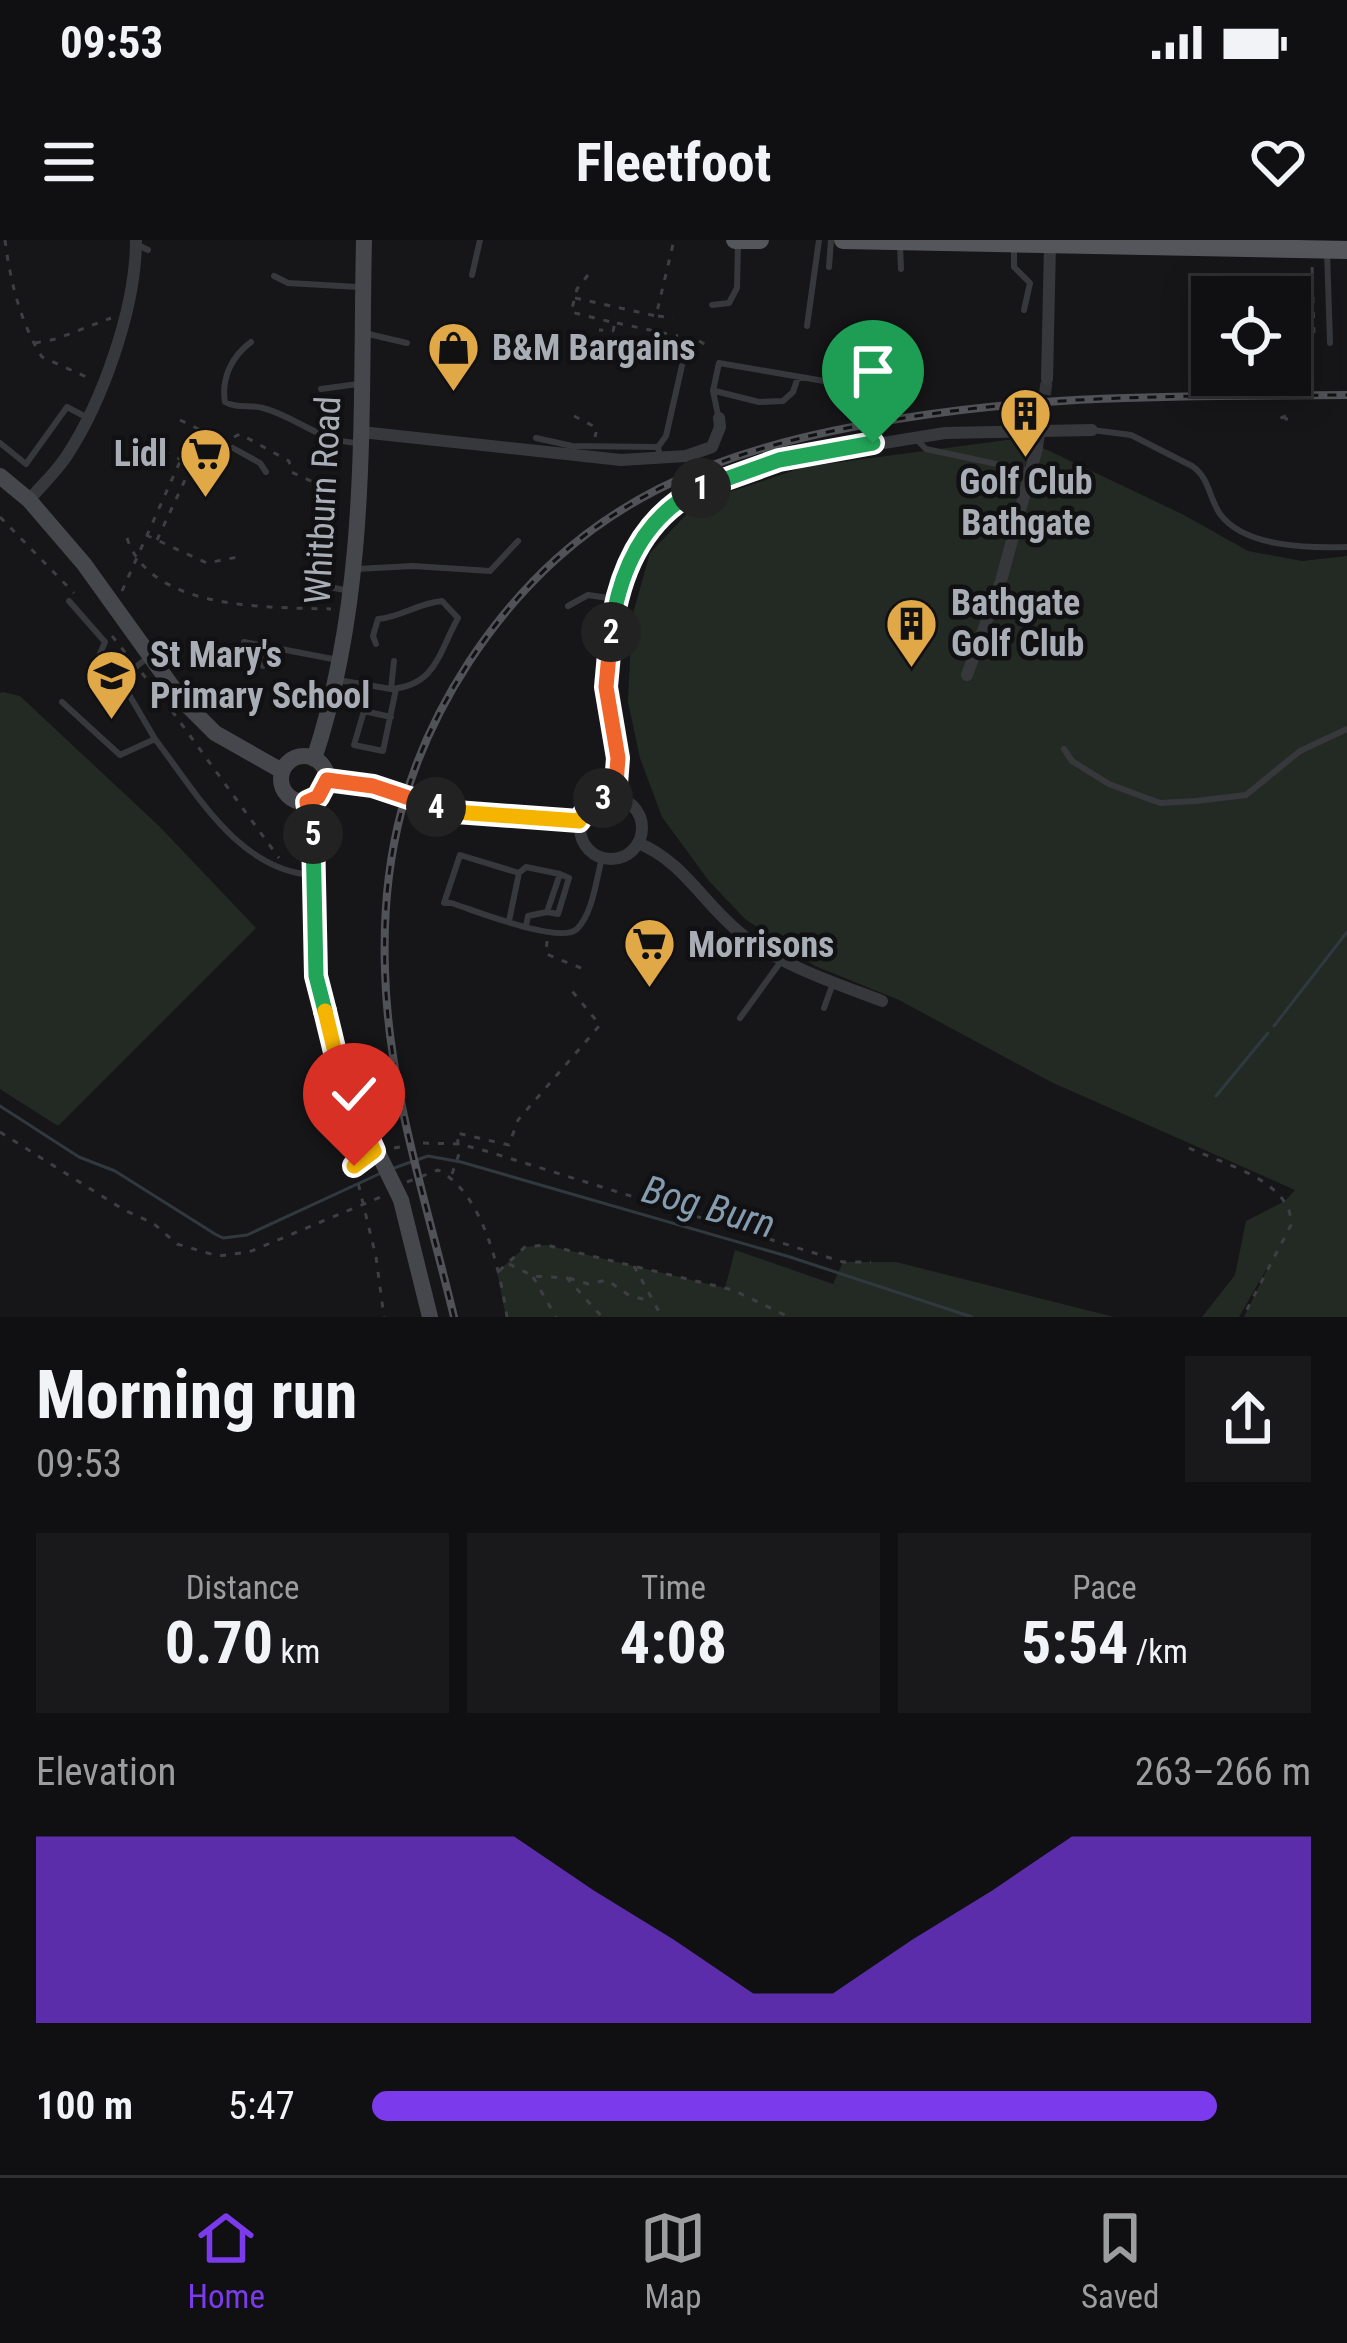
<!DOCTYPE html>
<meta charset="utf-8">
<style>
:root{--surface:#101012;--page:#19191b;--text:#f1f3f6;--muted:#9c9d9f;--line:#303032;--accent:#7c3aed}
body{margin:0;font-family:"Roboto Condensed",sans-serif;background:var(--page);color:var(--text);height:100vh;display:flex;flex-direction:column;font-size:45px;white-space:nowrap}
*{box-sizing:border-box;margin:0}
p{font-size:39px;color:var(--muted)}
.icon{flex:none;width:66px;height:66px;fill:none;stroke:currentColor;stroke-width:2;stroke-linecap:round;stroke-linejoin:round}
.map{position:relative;height:1077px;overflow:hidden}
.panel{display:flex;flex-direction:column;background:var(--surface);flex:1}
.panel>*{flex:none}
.controls{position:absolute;left:1191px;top:36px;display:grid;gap:24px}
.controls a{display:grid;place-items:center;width:120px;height:120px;border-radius:0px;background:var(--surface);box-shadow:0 6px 30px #0003,0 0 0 3px var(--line);font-size:60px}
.pin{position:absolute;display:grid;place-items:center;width:102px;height:102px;color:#fff;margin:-123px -51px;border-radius:50% 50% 50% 0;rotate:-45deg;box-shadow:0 0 12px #0007}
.pin .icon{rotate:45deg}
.km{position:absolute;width:60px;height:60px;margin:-30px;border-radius:50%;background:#222;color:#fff;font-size:33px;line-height:60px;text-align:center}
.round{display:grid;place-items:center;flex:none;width:126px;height:126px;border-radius:0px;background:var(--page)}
.head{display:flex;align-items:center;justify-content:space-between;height:204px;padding:0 36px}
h1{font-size:66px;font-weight:700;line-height:90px}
.metrics{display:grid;grid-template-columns:repeat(3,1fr);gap:18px;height:204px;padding:12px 36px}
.metrics div{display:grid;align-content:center;border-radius:0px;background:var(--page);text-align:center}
.metrics b{font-size:60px;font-weight:700}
.metrics small{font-size:33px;font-weight:400}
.metrics p{font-size:33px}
.chart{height:336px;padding:24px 36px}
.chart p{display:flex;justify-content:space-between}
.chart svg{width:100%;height:216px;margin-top:12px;fill:var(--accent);opacity:.7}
ul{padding:0 36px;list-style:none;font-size:39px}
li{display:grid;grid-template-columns:192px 144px 1fr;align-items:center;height:90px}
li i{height:30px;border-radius:15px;background:var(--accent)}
.status{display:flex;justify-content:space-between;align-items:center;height:84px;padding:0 60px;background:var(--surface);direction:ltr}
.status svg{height:33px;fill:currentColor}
header{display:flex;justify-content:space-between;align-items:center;height:156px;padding:0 36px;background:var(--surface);font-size:54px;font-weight:700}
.menu{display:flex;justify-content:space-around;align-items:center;height:168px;border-top:3px solid var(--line);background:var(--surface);font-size:33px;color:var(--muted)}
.menu a{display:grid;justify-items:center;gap:6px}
.menu .selected{color:var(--accent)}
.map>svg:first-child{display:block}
.green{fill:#232a23}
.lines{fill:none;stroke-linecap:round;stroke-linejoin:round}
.stream{stroke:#30393f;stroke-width:3}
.street-tunnel{stroke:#333438;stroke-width:12;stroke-dasharray:12 6;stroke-linecap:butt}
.path{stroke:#3e3f43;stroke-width:3;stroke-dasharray:6 9;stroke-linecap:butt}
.lane{stroke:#37383c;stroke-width:6}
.street{stroke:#37383c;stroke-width:12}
.secondary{stroke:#46474c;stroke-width:16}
.primary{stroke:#54565b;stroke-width:18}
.rail-casing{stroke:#515257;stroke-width:8}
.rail{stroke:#111113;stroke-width:3;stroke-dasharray:9;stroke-linecap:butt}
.split-1-casing{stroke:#fff;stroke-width:24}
.split-2-casing{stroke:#fff;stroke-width:24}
.split-3-casing{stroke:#fff;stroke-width:24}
.split-4-casing{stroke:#fff;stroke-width:24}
.split-5-casing{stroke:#fff;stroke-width:24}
.split-6-casing{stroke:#fff;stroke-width:24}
.split-7-casing{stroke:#fff;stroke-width:24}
.split-1{stroke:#22a559;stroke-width:15}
.split-2{stroke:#22a559;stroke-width:15}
.split-3{stroke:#f0652b;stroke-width:15}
.split-4{stroke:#f5b400;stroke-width:15}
.split-5{stroke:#f0652b;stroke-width:15}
.split-6{stroke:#22a559;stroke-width:15}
.split-7{stroke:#f5b400;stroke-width:15}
.labels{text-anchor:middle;stroke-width:9;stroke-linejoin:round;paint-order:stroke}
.poi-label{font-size:36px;font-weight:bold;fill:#a9aeb6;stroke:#111113;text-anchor:start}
.street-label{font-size:36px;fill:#a9aeb6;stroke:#111113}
.water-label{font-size:39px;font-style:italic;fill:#849cae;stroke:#111113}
</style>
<div class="status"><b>09:53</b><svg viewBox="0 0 49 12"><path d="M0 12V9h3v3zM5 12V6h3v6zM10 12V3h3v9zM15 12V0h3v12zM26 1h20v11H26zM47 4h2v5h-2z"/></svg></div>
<header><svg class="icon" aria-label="menu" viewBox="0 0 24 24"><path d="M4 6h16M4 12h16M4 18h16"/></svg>Fleetfoot<svg class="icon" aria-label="heart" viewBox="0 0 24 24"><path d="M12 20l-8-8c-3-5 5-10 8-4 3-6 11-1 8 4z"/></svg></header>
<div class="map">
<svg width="1347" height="1077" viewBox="0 0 1347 1077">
<rect width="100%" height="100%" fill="#161618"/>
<path class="green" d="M1022 198 1182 274 1248 311 1302 321 1347 316V1077H1244L1271 1021 1239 1077H1202L1235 1035 1246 981 1285 961 1295 950 1051 842 899 760 815 726 745 679 709 641 662 577 640 518 628 462 632 377 650 313 697 263 804 227Z
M3 452 20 456 160 587 256 688 58 886 0 849V453Z
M546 1005 725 1048 735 1010 833 1044 843 1022H896L1114 1077H506L497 1032 525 1007Z"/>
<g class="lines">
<path class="stream" d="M1274 786 1347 692
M1216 856 1268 793
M0 866 79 917 115 931 215 994 223 998 247 995 379 934
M394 928 428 916 461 922 790 1017 972 1077"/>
<path class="street-tunnel" d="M1037 208 1047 139"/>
<path class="path" d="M5 0C10 40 20 82 42 117L91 139
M588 35 577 49 571 72 615 83 613 91 599 90
M575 58 656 76 674 0
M658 76 673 78
M617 83 678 96
M699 101 710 107
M35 103 56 99 111 78
M1304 135V110L1314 95 1312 23
M1286 146 1279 143 1288 142
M574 176 597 188 595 197
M1286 176 1278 179H1288
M180 180 227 203
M234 197 240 194 289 221 291 232 335 252 347 253
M164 211 189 224
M0 277 74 353
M146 295 207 323 238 317
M127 298C151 371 268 367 331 369
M157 300 206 195
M122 351 195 188
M112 396 132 421
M142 433 162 459
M172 471 279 618
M547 701 546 714 581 728
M0 892 124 970 153 983 177 1004 218 1016 249 1012 383 956
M423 903 459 904 486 911 843 1022H871
M394 908 405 906
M1189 908C1221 923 1293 941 1291 985L1243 1077
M363 919 354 926 376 1017 384 1077
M452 934 459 914 457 893 509 905 518 880 600 785 572 751
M407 942 438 930C483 953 500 1030 507 1077
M509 1024 533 1036 567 1038 602 1077
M634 1026 662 1077
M499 1031 525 1007 546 1005 733 1050 789 1077
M533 1037 556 1077
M569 1038 588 1044 607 1040 630 1056 652 1061"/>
<path class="lane" d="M136 4 148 10
M900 5 901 29
M1014 8V27L1030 43 1024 70
M1327 11 1330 103
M829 27 831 0
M472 35 480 0
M274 36 288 43 358 47
M712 65 729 63 737 48 738 2
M807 86 819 0
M364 93 407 103
M251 102C232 116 221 138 225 162 237 169 249 164 263 168 299 178 316 200 357 203
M321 149 358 144
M715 151 759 162 783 161 793 152 798 137
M718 175 713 151 719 123 888 152
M1092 190 1131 195 1192 226C1209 237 1209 258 1220 274 1245 308 1310 308 1347 307
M536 198 572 206 658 207 660 216
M917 200 926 209 1030 231
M0 203 26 224 67 167 88 178
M658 207 666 196 688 99
M233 208 260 223 266 232
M356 329 413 326 490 331 518 301
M319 345 350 351
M69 361 105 402 97 421 103 441 115 447 124 446 132 430 147 418
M568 366 588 355 615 359
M244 402 338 420
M376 404 373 396 378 379C402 377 418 363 442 361L458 378C438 414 436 445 391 449
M263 426 268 407
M338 440 391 449 394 421
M124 446 155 499
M62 462 120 515 155 499C196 552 238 630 312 635
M391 477 364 471 354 505 383 511 396 449
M1064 509 1072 521 1109 544 1160 563 1196 561 1246 555 1300 511 1347 489
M547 672 558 674 569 638 560 634
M509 681 519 633
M526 686 528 676 547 672 560 634 526 627 519 633 460 615 444 663H451C474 670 560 705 577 689 593 673 596 640 602 618
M824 768 832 746
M740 778 782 720"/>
<path class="street" d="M1047 139 1050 5
M361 192 621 220 686 216 712 207 720 187 719 178
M29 260C41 246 56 232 66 217 103 161 136 67 136 0
M967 435 1001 341 1037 208
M327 540 373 546 456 572 579 581
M580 588a31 31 0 1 1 62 0a31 31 0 1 1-62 0Z
M615 557 618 518 606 447 616 362 628 323 641 299 666 270 693 251 779 220 945 193 1092 190
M638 603C684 621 706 668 744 696 785 727 835 743 882 761"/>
<path class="secondary" d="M0 236 29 260 84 324 181 459 215 493 282 531
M281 539a23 23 0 1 1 46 0a23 23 0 1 1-46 0Z
M314 519C370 350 360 175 364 0
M307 562 315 603 316 736 341 837 401 960 430 1077"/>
<path class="primary" d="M735 0H760
M843 0 1347 10"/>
<defs>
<path id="rail" d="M454 1077C427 964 388 847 385 731 381 615 406 519 469 422 577 258 719 207 904 178 1051 154 1199 156 1347 155"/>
</defs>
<use href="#rail" class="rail-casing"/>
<use href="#rail" class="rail"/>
</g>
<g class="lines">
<defs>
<path id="split-1" d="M701 248 779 220 873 203"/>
<path id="split-2" d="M611 392C619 331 643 276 701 248"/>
<path id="split-3" d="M603 558 615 557 618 518 606 447 611 392"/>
<path id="split-4" d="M436 567 456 572 579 581 589 566 603 558"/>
<path id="split-5" d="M313 594 307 562 318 557 327 540 373 546 436 567"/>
<path id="split-6" d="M313 594 316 736 325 771"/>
<path id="split-7" d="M325 771 341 837 374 911 354 926"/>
</defs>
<use href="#split-1" class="split-1-casing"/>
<use href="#split-2" class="split-2-casing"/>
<use href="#split-3" class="split-3-casing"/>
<use href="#split-4" class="split-4-casing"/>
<use href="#split-5" class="split-5-casing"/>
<use href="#split-6" class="split-6-casing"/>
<use href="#split-7" class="split-7-casing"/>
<use href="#split-1" class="split-1"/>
<use href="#split-2" class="split-2"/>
<use href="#split-3" class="split-3"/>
<use href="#split-4" class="split-4"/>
<use href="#split-5" class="split-5"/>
<use href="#split-6" class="split-6"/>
<use href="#split-7" class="split-7"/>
</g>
<defs>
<symbol id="shop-pin" viewBox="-11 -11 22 30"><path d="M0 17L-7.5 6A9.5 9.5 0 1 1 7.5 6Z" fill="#e0a846" stroke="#111113"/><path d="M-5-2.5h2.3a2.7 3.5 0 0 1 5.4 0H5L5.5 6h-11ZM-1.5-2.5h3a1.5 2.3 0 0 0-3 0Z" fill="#111"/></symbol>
<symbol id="building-pin" viewBox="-11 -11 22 30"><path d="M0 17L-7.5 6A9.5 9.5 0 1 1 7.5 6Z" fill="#e0a846" stroke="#111113"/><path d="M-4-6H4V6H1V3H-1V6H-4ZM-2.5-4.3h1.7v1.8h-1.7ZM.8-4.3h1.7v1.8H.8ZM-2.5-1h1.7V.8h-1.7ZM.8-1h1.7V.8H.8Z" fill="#111"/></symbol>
<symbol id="supermarket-pin" viewBox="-11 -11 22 30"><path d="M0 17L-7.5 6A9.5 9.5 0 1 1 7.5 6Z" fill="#e0a846" stroke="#111113"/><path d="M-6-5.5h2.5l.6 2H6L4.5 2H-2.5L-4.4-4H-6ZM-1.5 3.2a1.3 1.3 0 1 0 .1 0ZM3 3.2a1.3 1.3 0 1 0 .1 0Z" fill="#111"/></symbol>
<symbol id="school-pin" viewBox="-11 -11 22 30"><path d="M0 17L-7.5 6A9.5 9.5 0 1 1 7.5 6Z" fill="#e0a846" stroke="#111113"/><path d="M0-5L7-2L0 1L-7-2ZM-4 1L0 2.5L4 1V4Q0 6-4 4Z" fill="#111"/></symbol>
</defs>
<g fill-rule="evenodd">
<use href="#shop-pin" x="424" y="78" width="59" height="81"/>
<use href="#building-pin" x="996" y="144" width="59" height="81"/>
<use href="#supermarket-pin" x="176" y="184" width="59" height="81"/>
<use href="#building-pin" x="882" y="354" width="59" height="81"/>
<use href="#school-pin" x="82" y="406" width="59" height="81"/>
<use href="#supermarket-pin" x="620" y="674" width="59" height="81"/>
</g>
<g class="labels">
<g class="poi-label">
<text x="492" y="120">B&amp;M Bargains</text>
<text x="167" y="226" text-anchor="end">Lidl</text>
<text x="1026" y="254" text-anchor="middle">Golf Club<tspan x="1026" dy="41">Bathgate</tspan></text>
<text x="951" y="375">Bathgate<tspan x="951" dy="41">Golf Club</tspan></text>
<text x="150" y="427">St Mary's<tspan x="150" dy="41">Primary School</tspan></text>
<text x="688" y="717">Morrisons</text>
</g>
<g class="street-label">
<text transform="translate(322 260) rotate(-87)" y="13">Whitburn Road</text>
</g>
<g class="water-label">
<text transform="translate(709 966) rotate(16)" y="14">Bog Burn</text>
</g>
</g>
</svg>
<div class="controls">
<a><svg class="icon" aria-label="locate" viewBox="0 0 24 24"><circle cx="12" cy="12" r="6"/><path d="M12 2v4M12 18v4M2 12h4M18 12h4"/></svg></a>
</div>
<div class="pin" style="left:873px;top:203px;background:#1e9e55"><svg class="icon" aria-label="arrive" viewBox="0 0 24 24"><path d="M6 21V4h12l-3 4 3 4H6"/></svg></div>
<div class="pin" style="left:354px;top:926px;background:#d93025"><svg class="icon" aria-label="check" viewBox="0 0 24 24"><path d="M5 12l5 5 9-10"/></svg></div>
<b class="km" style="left:701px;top:248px">1</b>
<b class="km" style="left:611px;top:392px">2</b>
<b class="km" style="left:603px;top:558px">3</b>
<b class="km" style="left:436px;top:567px">4</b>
<b class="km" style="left:313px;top:594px">5</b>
</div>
<section class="panel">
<div class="head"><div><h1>Morning run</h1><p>09:53</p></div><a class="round"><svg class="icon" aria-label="share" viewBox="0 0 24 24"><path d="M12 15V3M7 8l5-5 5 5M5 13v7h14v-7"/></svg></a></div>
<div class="metrics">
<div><p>Distance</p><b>0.70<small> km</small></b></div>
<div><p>Time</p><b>4:08</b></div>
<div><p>Pace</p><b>5:54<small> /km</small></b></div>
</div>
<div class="chart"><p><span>Elevation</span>263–266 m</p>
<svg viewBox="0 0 160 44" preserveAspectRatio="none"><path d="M0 44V6L10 6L20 6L30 6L40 6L50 6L60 6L70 17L80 27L90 38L100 38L110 27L120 17L130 6L140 6L150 6L160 6V44z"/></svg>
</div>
<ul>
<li><b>100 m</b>5:47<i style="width:90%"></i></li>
</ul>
</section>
<nav class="menu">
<a class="selected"><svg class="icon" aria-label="home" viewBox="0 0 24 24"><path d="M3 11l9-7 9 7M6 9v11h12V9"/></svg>Home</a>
<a><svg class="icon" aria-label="map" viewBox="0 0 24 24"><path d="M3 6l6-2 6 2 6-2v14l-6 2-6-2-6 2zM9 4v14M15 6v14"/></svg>Map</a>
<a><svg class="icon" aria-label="saved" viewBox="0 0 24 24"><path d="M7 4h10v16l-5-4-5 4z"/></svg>Saved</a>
</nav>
